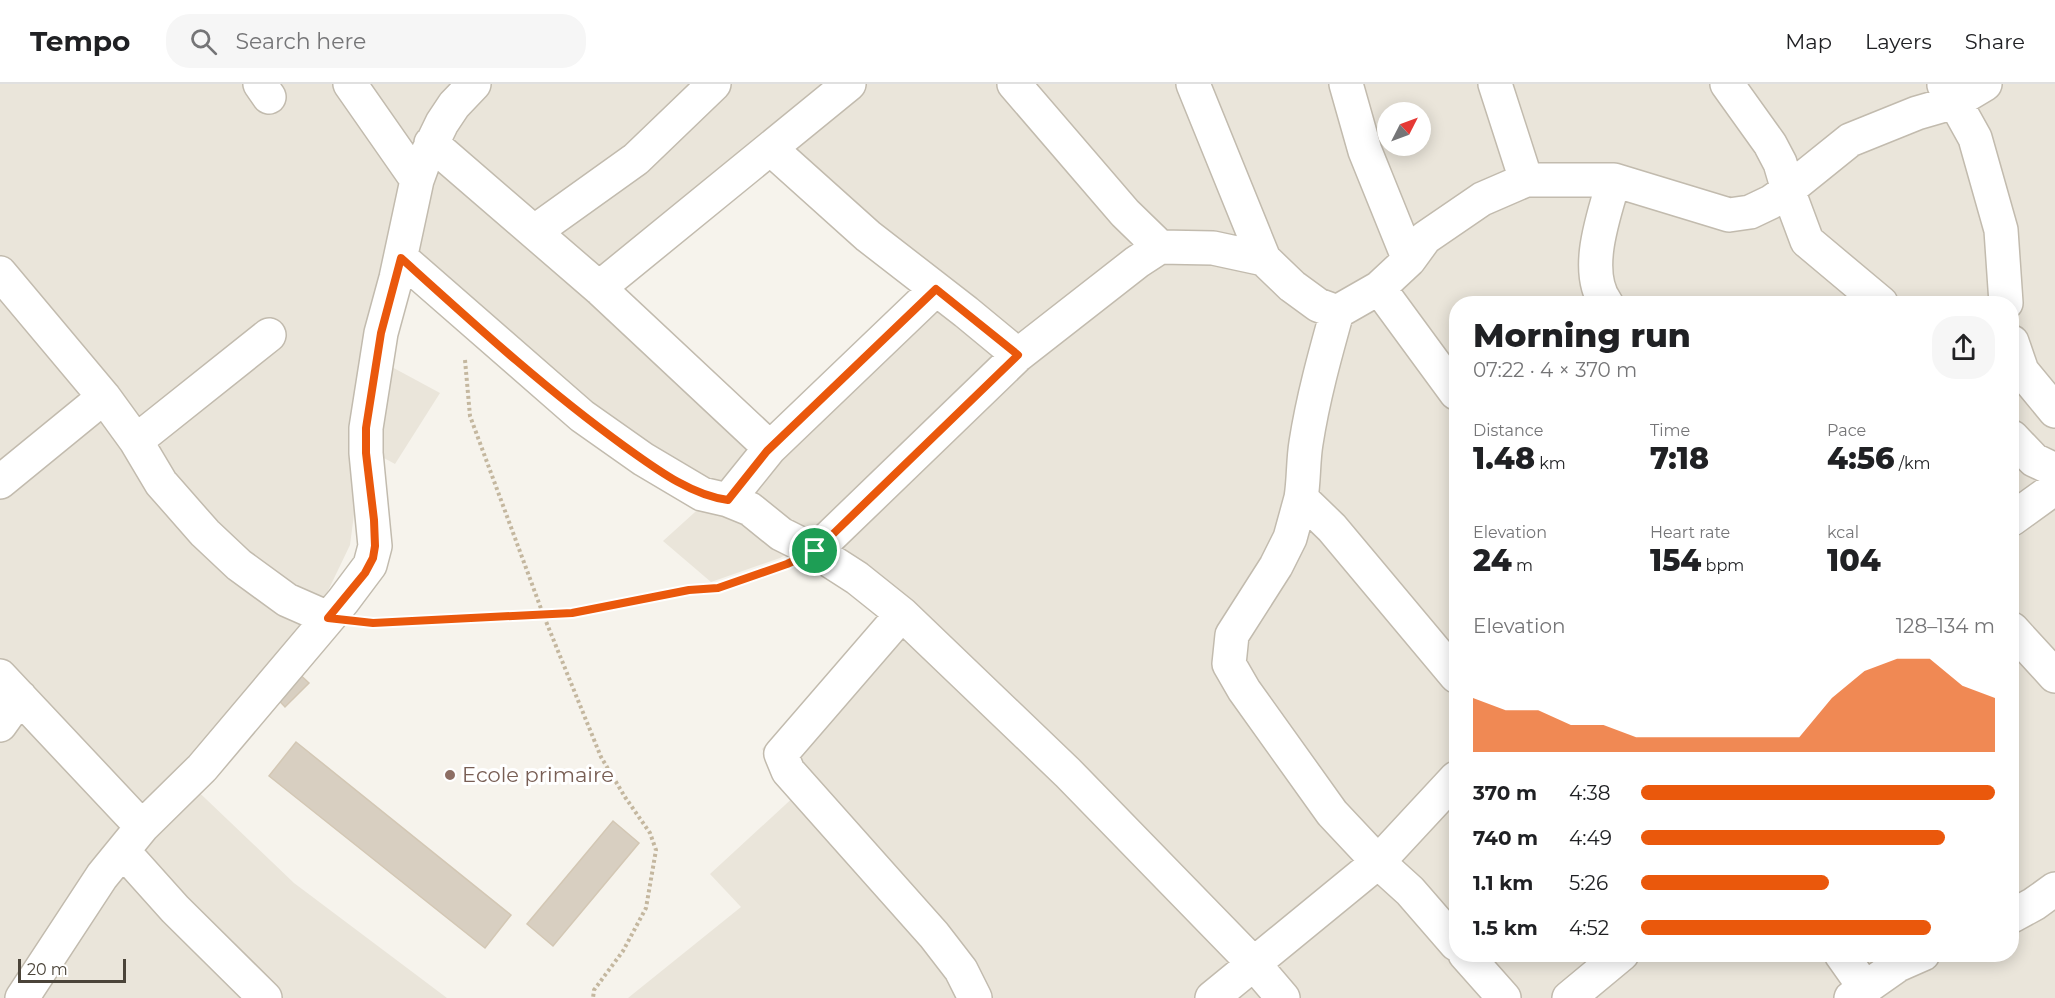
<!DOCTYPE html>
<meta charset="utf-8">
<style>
:root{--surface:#fff;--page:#f6f6f6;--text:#202124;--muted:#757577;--line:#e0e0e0;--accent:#ea580c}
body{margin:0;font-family:Montserrat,sans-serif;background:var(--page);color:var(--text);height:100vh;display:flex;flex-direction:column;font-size:22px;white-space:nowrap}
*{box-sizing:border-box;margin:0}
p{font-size:20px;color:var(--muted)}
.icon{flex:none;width:33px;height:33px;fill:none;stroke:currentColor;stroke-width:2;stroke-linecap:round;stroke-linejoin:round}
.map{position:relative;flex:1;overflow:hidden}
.details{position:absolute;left:1449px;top:212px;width:570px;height:666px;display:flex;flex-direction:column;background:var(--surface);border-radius:24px;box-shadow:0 3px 15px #0003}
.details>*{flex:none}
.needle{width:39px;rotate:48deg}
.tools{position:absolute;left:1377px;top:18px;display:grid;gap:12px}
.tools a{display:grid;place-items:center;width:54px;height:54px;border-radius:50%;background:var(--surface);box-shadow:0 3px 15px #0003;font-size:30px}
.scale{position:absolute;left:18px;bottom:15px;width:108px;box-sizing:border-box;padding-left:6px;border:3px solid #4b4439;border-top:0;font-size:16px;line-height:21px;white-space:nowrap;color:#4b4439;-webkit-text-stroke:4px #fff;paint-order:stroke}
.pin{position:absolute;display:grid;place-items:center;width:51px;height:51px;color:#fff;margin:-26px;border:3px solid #fff;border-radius:50%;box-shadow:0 2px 6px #0007}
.round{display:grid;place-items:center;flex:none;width:63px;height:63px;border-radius:24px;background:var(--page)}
.overview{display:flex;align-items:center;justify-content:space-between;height:102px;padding:0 24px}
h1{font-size:33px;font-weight:800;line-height:45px}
.figures{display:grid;grid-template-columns:repeat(3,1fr);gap:9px;height:102px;padding:6px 24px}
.figures div{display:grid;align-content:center}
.figures b{font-size:30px;font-weight:800}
.figures small{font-size:16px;font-weight:400}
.figures p{font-size:16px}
.chart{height:168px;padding:12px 24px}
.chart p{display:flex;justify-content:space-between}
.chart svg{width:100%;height:108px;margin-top:6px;fill:var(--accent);opacity:.7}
ul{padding:0 24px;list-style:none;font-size:20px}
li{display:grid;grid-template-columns:96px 72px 1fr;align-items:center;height:45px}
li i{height:15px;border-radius:8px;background:var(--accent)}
header{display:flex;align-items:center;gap:36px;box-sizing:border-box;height:84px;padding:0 30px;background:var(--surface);border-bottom:2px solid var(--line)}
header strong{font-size:28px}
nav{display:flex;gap:33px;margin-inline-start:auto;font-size:21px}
.search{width:420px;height:54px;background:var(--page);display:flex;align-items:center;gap:15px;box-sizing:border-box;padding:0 21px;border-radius:24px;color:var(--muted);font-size:22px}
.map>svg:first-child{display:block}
.residential{fill:#eae5da;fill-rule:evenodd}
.building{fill:#d8cfc1;stroke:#d3c7b4;stroke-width:1.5}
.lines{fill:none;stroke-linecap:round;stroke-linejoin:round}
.minor-casing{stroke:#c2bbae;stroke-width:36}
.path{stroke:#c4b79f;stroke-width:4;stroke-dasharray:3 3;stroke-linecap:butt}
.minor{stroke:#fff;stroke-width:33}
.route-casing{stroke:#fff;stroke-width:12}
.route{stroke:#ea580c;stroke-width:8}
.education-dot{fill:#8d6e63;stroke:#fff;stroke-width:2}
.labels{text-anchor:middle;stroke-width:6;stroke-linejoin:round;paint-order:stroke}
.education-label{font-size:21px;fill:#785e54;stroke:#fff;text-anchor:start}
</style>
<header>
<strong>Tempo</strong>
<div class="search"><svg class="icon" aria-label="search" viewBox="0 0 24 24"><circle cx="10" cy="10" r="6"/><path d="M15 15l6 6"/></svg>Search here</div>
<nav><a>Map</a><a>Layers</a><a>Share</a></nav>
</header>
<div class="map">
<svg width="2055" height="914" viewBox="0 0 2055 914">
<rect width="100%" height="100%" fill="#f6f3ec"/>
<path class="residential" d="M0 0H2055V914H628L741 823 710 790 798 709 762 665 892 527 808 457 780 474 711 498 663 457 705 419 390 156 364 268 440 309 395 380 349 355 357 408 350 461 326 511 315 529 185 695 294 799 447 914H0ZM1388 28H1420V62H1388ZM766 53 927 214 764 355 588 202ZM1456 219H2012V870H1456Z"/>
<path class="building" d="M295 586 309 599 285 623 272 609Z
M296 658 511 831 485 864 269 692Z
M613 737 639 759 553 862 527 840Z"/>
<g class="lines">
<defs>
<path id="minor" d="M260 0 269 13
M350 0 417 96
M1014 0 1125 129 1160 163
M1193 0 1264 175
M1346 0 1365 67 1409 176
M1495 0 1526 96
M1727 0 1770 60 1780 79 1788 106 1807 157 1881 219
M1944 1 1955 18 1985 0
M431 59 599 204 770 364 728 416
M771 65 868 152 966 228 1018 271
M534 148 636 75 714 0
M401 174 582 332 643 375 702 410 728 416 750 425 781 450 815 467 857 494 902 530 1068 689 1254 880 1283 914
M0 189 104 313 136 357 161 399 205 449 239 481 287 516 328 534
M599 204 849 0
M1379 204 1456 309
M1606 219C1583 187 1604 131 1614 96
M2012 258 2022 287 2055 327
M2012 353 2034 376 2055 386
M136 357 269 251
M770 364 936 205
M0 398 104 313
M1301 414C1304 396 1303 377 1306 359 1313 314 1325 271 1337 228
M2012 435 2055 404
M815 467 1018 271 1137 178 1160 163 1213 164 1264 175 1292 202 1318 221 1337 228 1379 204 1409 176 1425 154 1482 115 1526 96H1614L1729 131 1750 128 1771 118 1788 106 1850 56 1917 29 1955 18 1975 54 2001 146 2006 219
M902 530 781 670 788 687 934 851 961 886 975 914
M2012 545 2055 592
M0 592 142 743
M1456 592 1332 444 1301 414 1290 454 1276 482 1232 551 1229 580 1244 606 1332 729 1378 778 1410 807 1456 860
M0 641 20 613
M123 767 175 825 265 914
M2012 832 2034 820 2055 805
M1465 870 1504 914
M1841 870 1865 904
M22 914 102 792 142 743 202 684 343 517 370 481 375 462 366 369V344L381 249 396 194 417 96 425 74 442 39 454 21 474 0
M1212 914 1378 778 1456 694
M1569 914 1622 870
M1851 914 1898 881 1923 870"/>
</defs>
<use href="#minor" class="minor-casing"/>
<path class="path" d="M465 276 470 332 543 530 601 673 625 713 650 749 656 766 646 824 623 867 594 906 593 914
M369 539 572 529 689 506 718 504 773 485"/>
<use href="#minor" class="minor"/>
</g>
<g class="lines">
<defs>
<path id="route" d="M401 174C473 239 545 305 624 362 655 384 690 411 728 416L767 367 936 205 1018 271 831 452 815 467 787 480 718 504 689 506 572 529 373 539 328 534 365 489 373 474 375 462 374 436 366 369V344L381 249Z"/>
</defs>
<use href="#route" class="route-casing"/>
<use href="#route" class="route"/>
</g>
<circle class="education-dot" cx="450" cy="691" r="6"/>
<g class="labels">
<g class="education-label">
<text x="462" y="698">Ecole primaire</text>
</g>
</g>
</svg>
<div class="tools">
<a><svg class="needle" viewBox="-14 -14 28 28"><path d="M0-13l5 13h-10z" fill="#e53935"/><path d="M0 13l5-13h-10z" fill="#757577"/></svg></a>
</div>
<div class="scale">20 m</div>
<div class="pin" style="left:815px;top:467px;background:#1e9e55"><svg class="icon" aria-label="arrive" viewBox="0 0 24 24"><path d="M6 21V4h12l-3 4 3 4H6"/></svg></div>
<section class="details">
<div class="overview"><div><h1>Morning run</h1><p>07:22 · 4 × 370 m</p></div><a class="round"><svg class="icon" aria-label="share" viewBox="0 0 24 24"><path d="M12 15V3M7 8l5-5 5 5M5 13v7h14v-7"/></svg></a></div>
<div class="figures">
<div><p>Distance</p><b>1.48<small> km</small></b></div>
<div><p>Time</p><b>7:18</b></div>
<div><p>Pace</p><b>4:56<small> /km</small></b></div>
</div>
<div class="figures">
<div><p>Elevation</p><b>24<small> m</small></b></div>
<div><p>Heart rate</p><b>154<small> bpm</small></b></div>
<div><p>kcal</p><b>104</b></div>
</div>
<div class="chart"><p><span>Elevation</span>128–134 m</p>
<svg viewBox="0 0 160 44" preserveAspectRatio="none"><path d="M0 44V22L10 27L20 27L30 33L40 33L50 38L60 38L70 38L80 38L90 38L100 38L110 22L120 11L130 6L140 6L150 17L160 22V44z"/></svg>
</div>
<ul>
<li><b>370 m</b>4:38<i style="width:100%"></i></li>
<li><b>740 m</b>4:49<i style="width:86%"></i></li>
<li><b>1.1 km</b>5:26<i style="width:53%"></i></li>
<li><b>1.5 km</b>4:52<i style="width:82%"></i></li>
</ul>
</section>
</div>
